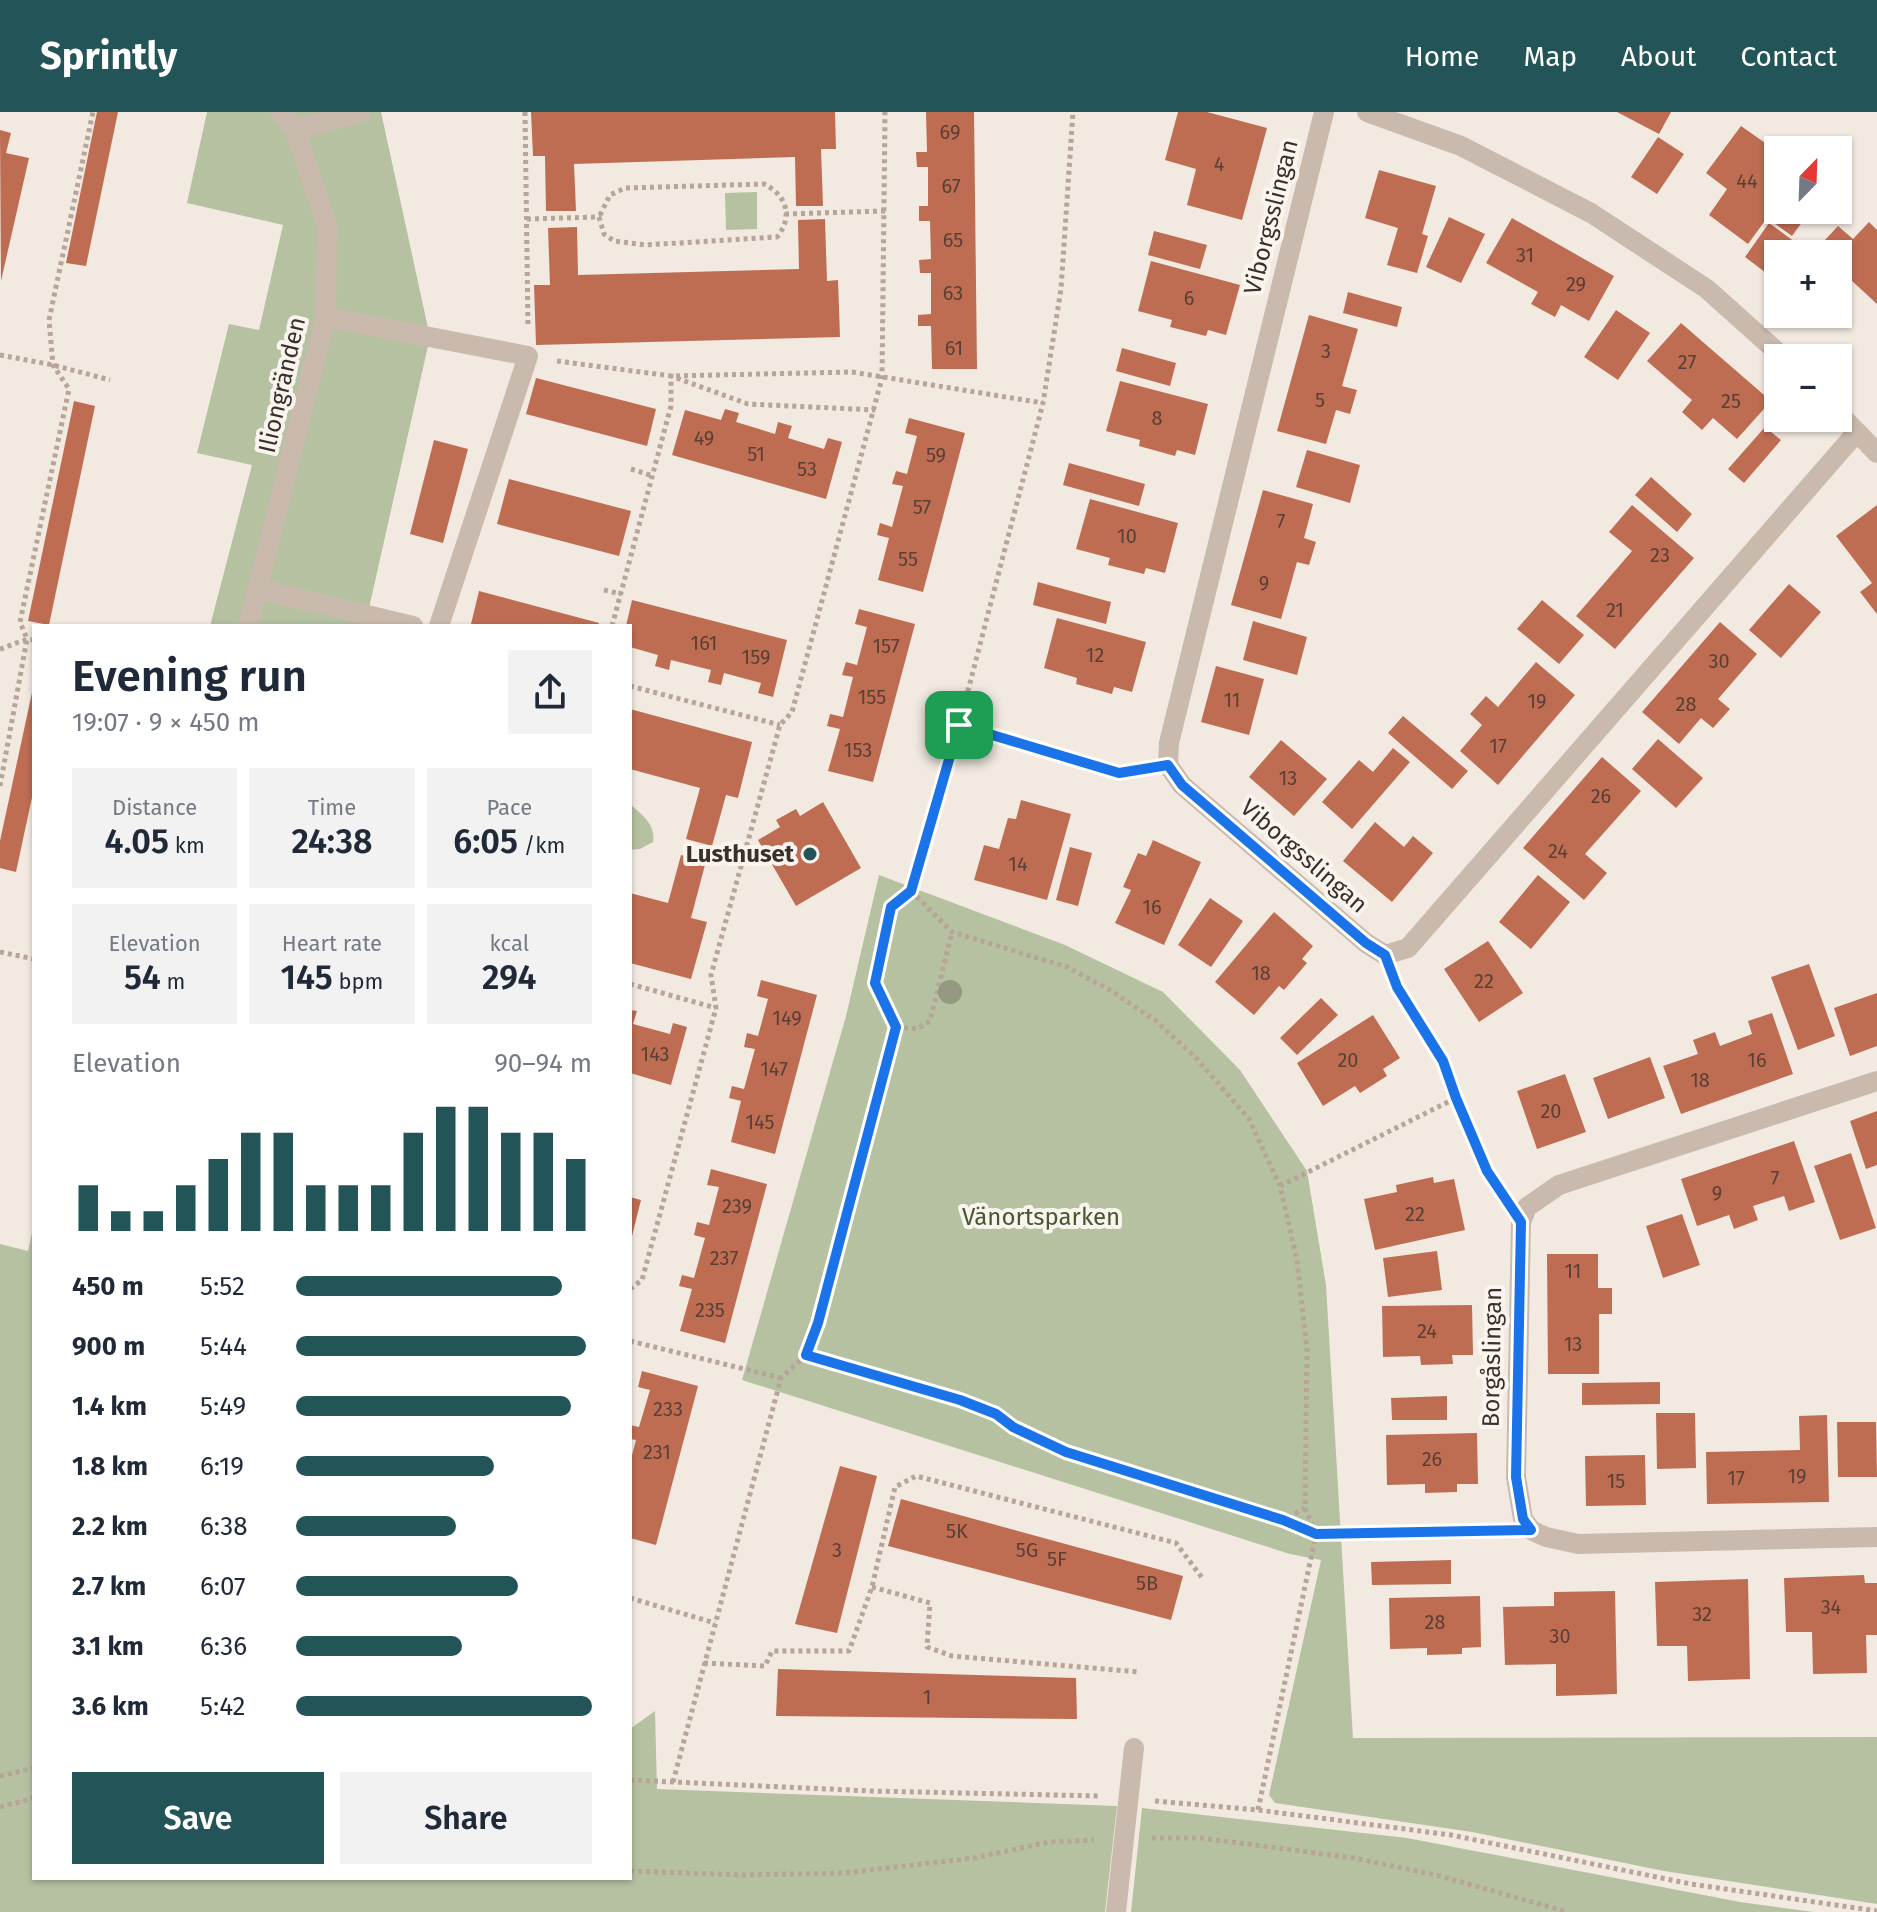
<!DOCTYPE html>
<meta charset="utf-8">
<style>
:root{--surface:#fff;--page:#f2f2f3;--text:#1f2937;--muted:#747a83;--accent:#235558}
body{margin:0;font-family:"Fira Sans",sans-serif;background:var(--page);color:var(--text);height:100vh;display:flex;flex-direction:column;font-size:30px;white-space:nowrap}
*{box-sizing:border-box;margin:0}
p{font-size:26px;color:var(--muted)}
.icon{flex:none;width:44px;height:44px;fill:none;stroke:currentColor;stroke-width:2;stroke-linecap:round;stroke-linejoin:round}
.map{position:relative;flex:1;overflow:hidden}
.panel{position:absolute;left:32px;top:512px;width:600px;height:1256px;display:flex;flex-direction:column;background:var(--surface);border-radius:0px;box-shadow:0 2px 6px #0004}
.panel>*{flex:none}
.needle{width:52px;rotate:23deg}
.tools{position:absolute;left:1764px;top:24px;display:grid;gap:16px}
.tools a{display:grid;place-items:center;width:88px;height:88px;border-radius:0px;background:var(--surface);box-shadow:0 2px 6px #0004;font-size:40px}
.pin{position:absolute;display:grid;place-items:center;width:68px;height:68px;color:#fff;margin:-34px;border-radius:16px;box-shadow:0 4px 12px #0006}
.round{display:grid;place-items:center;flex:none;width:84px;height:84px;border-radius:0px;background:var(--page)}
.headline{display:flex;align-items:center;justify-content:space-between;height:136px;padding:0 40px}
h1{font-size:44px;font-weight:600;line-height:60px}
.stats{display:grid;grid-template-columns:repeat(3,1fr);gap:12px;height:136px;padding:8px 40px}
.stats div{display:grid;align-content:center;border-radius:0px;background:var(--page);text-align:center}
.stats b{font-size:34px;font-weight:600}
.stats small{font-size:22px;font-weight:400}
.stats p{font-size:22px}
.chart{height:224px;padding:16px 40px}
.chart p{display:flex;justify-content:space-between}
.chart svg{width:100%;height:144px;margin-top:8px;stroke:var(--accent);stroke-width:6}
.cta{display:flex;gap:16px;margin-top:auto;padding:16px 40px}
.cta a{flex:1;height:92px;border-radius:0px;background:var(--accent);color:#fff;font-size:32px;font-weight:600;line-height:92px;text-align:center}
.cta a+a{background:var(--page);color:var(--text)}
ul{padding:0 40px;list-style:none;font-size:26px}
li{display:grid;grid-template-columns:128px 96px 1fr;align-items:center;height:60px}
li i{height:20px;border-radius:10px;background:var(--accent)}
header{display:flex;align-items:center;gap:48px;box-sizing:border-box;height:112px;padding:0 40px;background:var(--accent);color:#fff}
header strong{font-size:38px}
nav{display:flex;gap:44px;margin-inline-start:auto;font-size:28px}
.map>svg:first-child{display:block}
.green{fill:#b6c1a2}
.building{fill:#be6d53}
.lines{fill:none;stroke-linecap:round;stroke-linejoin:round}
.path{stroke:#b6a598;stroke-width:5;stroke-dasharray:4 4;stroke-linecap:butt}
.minor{stroke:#cabaad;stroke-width:20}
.tree{fill:#949980}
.route-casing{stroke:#fff;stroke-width:16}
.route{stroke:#1a73e8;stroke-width:10}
.poi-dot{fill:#235558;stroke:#faf4ee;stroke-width:3}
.labels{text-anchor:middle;stroke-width:8;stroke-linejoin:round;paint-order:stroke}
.number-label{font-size:20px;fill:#5a3f35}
.street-label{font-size:24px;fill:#39302b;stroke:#faf4ee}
.poi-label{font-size:24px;font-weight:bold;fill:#39302b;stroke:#faf4ee;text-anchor:end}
.park-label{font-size:24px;fill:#485631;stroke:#faf4ee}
</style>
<header>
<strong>Sprintly</strong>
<nav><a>Home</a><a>Map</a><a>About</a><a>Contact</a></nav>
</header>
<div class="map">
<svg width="1877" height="1800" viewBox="0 0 1877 1800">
<rect width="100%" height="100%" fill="#f2eae1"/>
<path class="green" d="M207 0H381L430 225 365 514H210L252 353 197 341 229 212 259 218 283 113 187 91Z
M757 80V117L726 118 725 81Z
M630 692C642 703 656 712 653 730L640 737 630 738Z
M879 763 1065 833 1163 880 1240 958 1307 1059 1326 1173 1353 1626 1877 1625V1792L1664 1759 1472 1720 1275 1691 1269 1683 1321 1448 1290 1442 742 1268 846 904Z
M34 1112V1766H630V1617L655 1599 657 1677 1117 1694 1105 1800H0V1132L28 1139Z
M1142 1696 1407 1726 1740 1790 1814 1800H1131Z"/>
<path class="building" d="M97 0H118L86 154 66 151Z
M531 0H835L836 37H821L823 94H796L795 45 574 52 576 99H546L545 44H533Z
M926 0H974L977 257H932L931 214H918V203L931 202V161H920L919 148 931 147 930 109H919V94H928V55H917L916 40H927Z
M1178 0H1207L1267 16 1242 108 1187 93 1196 57 1165 48Z
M1617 0H1671L1659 22Z
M1741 14 1778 40V98H1811L1792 124 1767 106 1748 132 1709 103 1727 77 1706 61Z
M0 18 11 21 6 41 29 46 1 169Z
M1658 25 1684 42 1657 82 1631 65Z
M1379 58 1436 74 1422 122 1428 124 1417 161 1387 153 1398 116 1365 106Z
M1449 105 1485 122 1461 171 1426 155Z
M1512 106 1614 164 1589 209 1561 193 1555 205 1531 192 1538 180 1486 151Z
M825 107 827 169 838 168 840 225 536 233 534 173H550L548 116 577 115 578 163 799 157 798 108Z
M1869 110 1877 118V192L1838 156V142H1812L1838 114 1853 127Z
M1769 111 1803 136 1799 142H1778V170L1745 145Z
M1154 119 1207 133 1200 157 1148 143Z
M1151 149 1240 173 1226 223 1208 218 1206 224 1170 215 1172 208 1138 199Z
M1348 180 1402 195 1397 215 1343 201Z
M1616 198 1650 221 1618 268 1584 245Z
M1309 203 1358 217 1342 274 1357 278 1350 302 1336 298 1326 332 1277 319Z
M1681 211 1771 289 1737 327 1713 306 1702 318 1682 300 1692 288 1647 249Z
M1122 236 1176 251 1170 274 1116 259Z
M536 266 656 297 647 334 526 302Z
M1120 269 1208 292 1195 343 1177 338 1175 344 1139 334 1140 328 1106 319Z
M74 289 95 294 49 513 28 509Z
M725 297 739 301 736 310 775 322 778 310 792 314 788 326 824 337 828 326 842 330 826 387 672 343 685 298 721 308Z
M909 306 965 321 923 480 878 468 889 426 877 423 880 411 892 415 903 374 892 372 896 359 907 362 917 324 905 321Z
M1765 315 1781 328 1744 371 1728 357Z
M434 328 468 337 443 431 410 422Z
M1307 338 1360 353 1350 391 1296 375Z
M1069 351 1145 372 1139 394 1063 373Z
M1651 365 1692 402 1677 420 1635 383Z
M509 367 631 399 619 444 497 412Z
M1263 378 1313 392 1304 426 1316 430 1309 453 1297 450 1281 507 1231 493Z
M1090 387 1178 411 1165 461 1146 456 1144 462 1108 453 1110 446 1076 437Z
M1632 393 1694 446 1615 537 1576 504 1632 439 1609 420Z
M1877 393V502L1860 480 1872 471 1836 424Z
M1038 470 1111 490 1106 512 1033 493Z
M1789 472 1821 500 1781 546 1749 518Z
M479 479 599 511 598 514H480L471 512Z
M632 488 787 528 773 585 758 581 761 571 724 561 721 573 708 570 711 558 671 548 669 558 655 554 658 543 630 535V514H626Z
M1542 488 1584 523 1559 552 1517 517Z
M859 497 915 512 873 670 828 659 840 617 827 614 830 602 843 605 853 565 842 563 846 550 857 553 867 515 855 512Z
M1057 506 1146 530 1132 580 1114 575 1112 582 1076 572 1077 566 1044 556Z
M1253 509 1307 525 1297 563 1243 548Z
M1720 510 1757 542 1718 587 1730 597 1713 616 1701 606 1679 632 1642 600Z
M1536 550 1575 583 1498 673 1460 639 1482 613 1470 602 1486 584 1498 595Z
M1216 554 1264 567 1249 623 1201 610Z
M33 576 34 676 16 760 0 756V729Z
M630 597 752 630 738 686 726 683 712 734 686 727 700 676 630 657Z
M1403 604 1468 659 1452 677 1388 621Z
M1658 627 1703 666 1676 696 1632 657Z
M1281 628 1327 667 1294 704 1249 665Z
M1393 636 1410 650 1352 717 1322 690 1359 648 1373 660Z
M1602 645 1641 679 1585 742 1607 761 1584 788 1523 736Z
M1021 688 1071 702 1047 788 974 768 984 733 999 737 1008 706 1016 707Z
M823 690 861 756 796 794 758 728 780 715 776 708 796 697 800 704Z
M1375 710 1404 735 1413 724 1433 741 1392 790 1343 749Z
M1153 728 1201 750 1164 833 1115 811 1131 778 1123 775 1138 741 1146 744Z
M1070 735 1092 741 1078 794 1056 788Z
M681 743 706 749 691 806 707 810 691 867 630 851V781L668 791Z
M1538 763 1570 790 1531 837 1499 810Z
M1210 786 1243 809 1211 855 1178 833Z
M1274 800 1313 834 1302 847 1307 851 1284 878 1279 874 1254 903 1215 870Z
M1488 829 1523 881 1479 910 1444 857Z
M1809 852 1835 924 1798 938 1771 865Z
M761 868 817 883 775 1042 731 1030 741 989 729 986 732 974 744 977 755 937 744 935 747 921 758 924 768 887 757 884Z
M1877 881V934L1850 944 1834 896Z
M1321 886 1338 903 1297 943 1280 926Z
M630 898 637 899 633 912 670 922 673 911 687 915 671 973 630 961Z
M1772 901 1793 962 1681 1002 1663 954 1698 942 1693 928 1715 920 1720 934 1752 922 1748 909Z
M1373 903 1400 946 1383 957 1387 964 1360 981 1355 974 1323 994 1297 951Z
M1650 945 1665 986 1608 1007 1593 966Z
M1565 962 1586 1020 1537 1037 1517 979Z
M1877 999V1053L1866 1057 1850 1009Z
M1794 1029 1815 1090 1789 1099 1784 1084 1753 1094 1758 1108 1734 1117 1729 1103 1697 1114 1681 1067Z
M1851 1041 1876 1116 1840 1128 1814 1054Z
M711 1057 767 1072 725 1231 680 1219 692 1177 679 1174 682 1163 694 1166 705 1126 694 1123 697 1110 709 1113 719 1075 707 1073Z
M1433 1065 1434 1071 1454 1067 1465 1118 1375 1138 1364 1087 1397 1080 1396 1073Z
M630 1085 641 1088 631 1128H630Z
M1682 1102 1700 1153 1663 1166 1646 1114Z
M1437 1139 1442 1178 1388 1185 1383 1146Z
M1547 1142H1598V1176H1612V1202H1599V1262H1548Z
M1472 1193 1473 1243H1452L1453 1252 1421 1253 1420 1244 1383 1245 1382 1194Z
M642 1259 698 1274 656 1433 630 1426V1351L636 1328 630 1327V1313L639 1315 650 1278 638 1275Z
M1660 1270V1292L1582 1293V1271Z
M1447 1284V1308H1392L1391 1286Z
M1656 1301H1695L1696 1356 1657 1357Z
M1827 1303 1829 1390 1707 1392 1706 1340 1800 1338 1799 1304Z
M1837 1310H1876L1877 1365H1838Z
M1477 1321 1478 1372H1457V1380L1425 1381V1372L1387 1373 1386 1323Z
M1645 1343 1646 1393 1586 1394 1585 1344Z
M840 1354 877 1364 837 1521 795 1512Z
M901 1387 1183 1464 1171 1508 888 1434Z
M1451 1448V1472L1372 1473 1371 1450Z
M1864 1463 1865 1471H1877V1523H1866L1867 1561 1813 1562 1812 1520H1786L1784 1466Z
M1748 1467 1750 1567 1688 1569 1687 1534H1657L1655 1470Z
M1615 1479 1617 1582 1556 1584V1552L1505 1553 1503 1495 1554 1494V1480Z
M1480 1484 1481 1535 1462 1536V1542L1427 1543V1536L1390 1537 1389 1486Z
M778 1557 1076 1566 1077 1607 776 1604Z"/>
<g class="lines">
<path class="path" d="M525 0 528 215
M785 102 885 99
M527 107 599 105 604 122 614 129 645 133 777 125C794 104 786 83 764 72L625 76 610 83 599 105
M0 243 53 253 110 268
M557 249 671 264 852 260 1043 291
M631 357 653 364
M604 478 621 482
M612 514 671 294V264L748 292 875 298
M0 537C11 534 23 526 34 528
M630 574 780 613
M959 613 1119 661 1139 658
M0 674 27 527 20 510 69 277 53 253 49 208 93 0
M911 779 952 820 1067 855 1110 878 1156 909 1197 947 1249 1007 1280 1074 1297 1148 1307 1238 1305 1396 1316 1422 1498 1419
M0 840 34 847
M1394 867 1443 949 1456 986 1487 1059 1502 1082
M630 872 716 896
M896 915 917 917 930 909 952 820
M1280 1074 1456 986
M630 1177 642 1168 716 896 711 863 780 613 792 600 882 266 885 0
M630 1229 781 1266
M806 1243 960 1288 996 1302 1013 1315 1066 1340 1283 1408 1305 1396
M872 1475 930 1491 927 1535 952 1544 1139 1560
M630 1486 715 1511
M704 1551 765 1554 772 1539H849L872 1475 895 1375 916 1364 1176 1431 1203 1467
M0 1664 34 1656
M630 1668 871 1679 1101 1684
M673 1670 781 1266 806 1243 818 1211 896 915 875 871 891 795 911 779 959 613 1043 291 1061 177 1073 0
M1155 1689 1258 1698 1451 1723 1691 1772 1877 1799
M0 1695 34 1686
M1258 1698 1316 1422 1283 1408
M1152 1726H1201L1354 1746 1436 1763 1568 1800
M630 1759 742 1763 844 1761 974 1746 1049 1730 1094 1728"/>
<path class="minor" d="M1324 0 1169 631 1168 653 1182 673 1366 831 1385 843 1408 836 1857 320 1838 301
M1367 0 1461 34 1591 101 1707 177 1784 246
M295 18 361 0
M326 205 528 244 439 514
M1857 320 1877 341
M258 477 413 514
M248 514 326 205 327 114 295 18 281 0
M1877 969 1559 1073 1527 1095 1521 1110 1516 1365 1523 1407 1531 1418 1546 1425 1578 1432 1877 1425
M1116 1800 1134 1636"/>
</g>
<circle class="tree" cx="950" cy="880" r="12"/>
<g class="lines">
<defs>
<path id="route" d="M959 613 1119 661 1168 653 1182 673 1366 831 1385 843 1397 875 1443 949 1456 986 1487 1059 1521 1110 1516 1365 1523 1407 1531 1418 1316 1422 1283 1408 1066 1340 1013 1315 996 1302 960 1288 806 1243 818 1211 896 915 875 871 891 795 911 779Z"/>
</defs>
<use href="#route" class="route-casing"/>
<use href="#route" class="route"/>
</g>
<circle class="poi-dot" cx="810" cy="742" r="8"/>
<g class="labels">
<g class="number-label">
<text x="950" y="27">69</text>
<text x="1219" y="59">4</text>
<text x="1747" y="76">44</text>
<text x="951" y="81">67</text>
<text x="953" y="135">65</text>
<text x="1525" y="150">31</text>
<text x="1576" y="179">29</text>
<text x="953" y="188">63</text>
<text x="1189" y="193">6</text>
<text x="954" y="243">61</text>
<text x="1326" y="246">3</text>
<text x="1687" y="257">27</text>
<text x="1320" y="295">5</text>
<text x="1731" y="296">25</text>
<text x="1157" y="313">8</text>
<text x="704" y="333">49</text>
<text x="756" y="349">51</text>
<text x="936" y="350">59</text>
<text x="807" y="364">53</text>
<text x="922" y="402">57</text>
<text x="1281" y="416">7</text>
<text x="1127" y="431">10</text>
<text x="1660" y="450">23</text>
<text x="908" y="454">55</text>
<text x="1264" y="478">9</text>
<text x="1615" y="505">21</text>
<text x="704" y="538">161</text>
<text x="886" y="541">157</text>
<text x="1095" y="550">12</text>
<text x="756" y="552">159</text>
<text x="1719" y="556">30</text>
<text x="872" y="592">155</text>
<text x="1232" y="595">11</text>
<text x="1537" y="596">19</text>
<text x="1686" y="599">28</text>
<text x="1498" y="641">17</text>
<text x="858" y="645">153</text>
<text x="1288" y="673">13</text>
<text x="1601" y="691">26</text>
<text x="1558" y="746">24</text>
<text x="1018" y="759">14</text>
<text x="1152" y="802">16</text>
<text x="1261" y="868">18</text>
<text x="1484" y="876">22</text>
<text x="787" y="913">149</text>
<text x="655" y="949">143</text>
<text x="1348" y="955">20</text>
<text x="1757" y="955">16</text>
<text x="774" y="964">147</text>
<text x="1700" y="975">18</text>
<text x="1551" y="1006">20</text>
<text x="760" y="1017">145</text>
<text x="1775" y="1073">7</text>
<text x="1717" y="1088">9</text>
<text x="737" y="1101">239</text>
<text x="1415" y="1109">22</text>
<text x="724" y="1153">237</text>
<text x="1573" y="1166">11</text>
<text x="710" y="1205">235</text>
<text x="1427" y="1226">24</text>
<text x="1573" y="1239">13</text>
<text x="668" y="1304">233</text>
<text x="657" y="1347">231</text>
<text x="1432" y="1354">26</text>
<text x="1797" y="1371">19</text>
<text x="1736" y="1373">17</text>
<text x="1616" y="1376">15</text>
<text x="957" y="1426">5K</text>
<text x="837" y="1445">3</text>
<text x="1027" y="1445">5G</text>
<text x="1057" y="1454">5F</text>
<text x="1147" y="1478">5B</text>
<text x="1831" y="1502">34</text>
<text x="1702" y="1509">32</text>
<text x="1435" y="1517">28</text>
<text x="1560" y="1531">30</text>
<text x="927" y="1592">1</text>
</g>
<g class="street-label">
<text transform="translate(1271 105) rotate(-76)" y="8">Viborgsslingan</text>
<text transform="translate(282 273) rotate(-77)" y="8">Iliongränden</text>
<text transform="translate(1304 744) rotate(41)" y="8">Viborgsslingan</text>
<text transform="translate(1492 1245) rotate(-89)" y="8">Borgåslingan</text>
</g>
<g class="poi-label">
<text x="794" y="750">Lusthuset</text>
</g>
<g class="park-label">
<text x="1041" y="1113">Vänortsparken</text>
</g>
</g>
</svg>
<div class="tools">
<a><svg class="needle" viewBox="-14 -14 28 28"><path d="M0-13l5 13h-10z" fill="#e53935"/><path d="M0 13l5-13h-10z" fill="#747a83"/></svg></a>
<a>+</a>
<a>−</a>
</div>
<div class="pin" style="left:959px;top:613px;background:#1e9e55"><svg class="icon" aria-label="arrive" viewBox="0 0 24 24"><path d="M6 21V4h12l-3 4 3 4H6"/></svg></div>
<section class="panel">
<div class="headline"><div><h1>Evening run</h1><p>19:07 · 9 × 450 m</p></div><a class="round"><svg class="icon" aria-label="share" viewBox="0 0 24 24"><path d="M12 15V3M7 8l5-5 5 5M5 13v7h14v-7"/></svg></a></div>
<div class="stats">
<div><p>Distance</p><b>4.05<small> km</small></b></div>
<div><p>Time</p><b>24:38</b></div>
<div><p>Pace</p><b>6:05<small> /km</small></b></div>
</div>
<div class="stats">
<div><p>Elevation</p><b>54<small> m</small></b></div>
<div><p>Heart rate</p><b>145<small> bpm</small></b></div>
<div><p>kcal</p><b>294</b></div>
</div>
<div class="chart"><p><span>Elevation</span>90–94 m</p>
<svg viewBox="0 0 160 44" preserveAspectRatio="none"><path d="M5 44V30M15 44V38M25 44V38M35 44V30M45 44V22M55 44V14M65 44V14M75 44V30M85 44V30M95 44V30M105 44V14M115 44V6M125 44V6M135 44V14M145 44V14M155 44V22"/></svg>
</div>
<ul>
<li><b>450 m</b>5:52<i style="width:90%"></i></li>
<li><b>900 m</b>5:44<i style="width:98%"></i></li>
<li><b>1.4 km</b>5:49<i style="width:93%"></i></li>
<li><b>1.8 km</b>6:19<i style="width:67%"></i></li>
<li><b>2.2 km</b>6:38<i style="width:54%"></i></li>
<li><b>2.7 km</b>6:07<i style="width:75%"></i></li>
<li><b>3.1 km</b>6:36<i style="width:56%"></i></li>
<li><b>3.6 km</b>5:42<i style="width:100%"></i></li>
</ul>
<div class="cta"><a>Save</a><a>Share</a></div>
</section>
</div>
